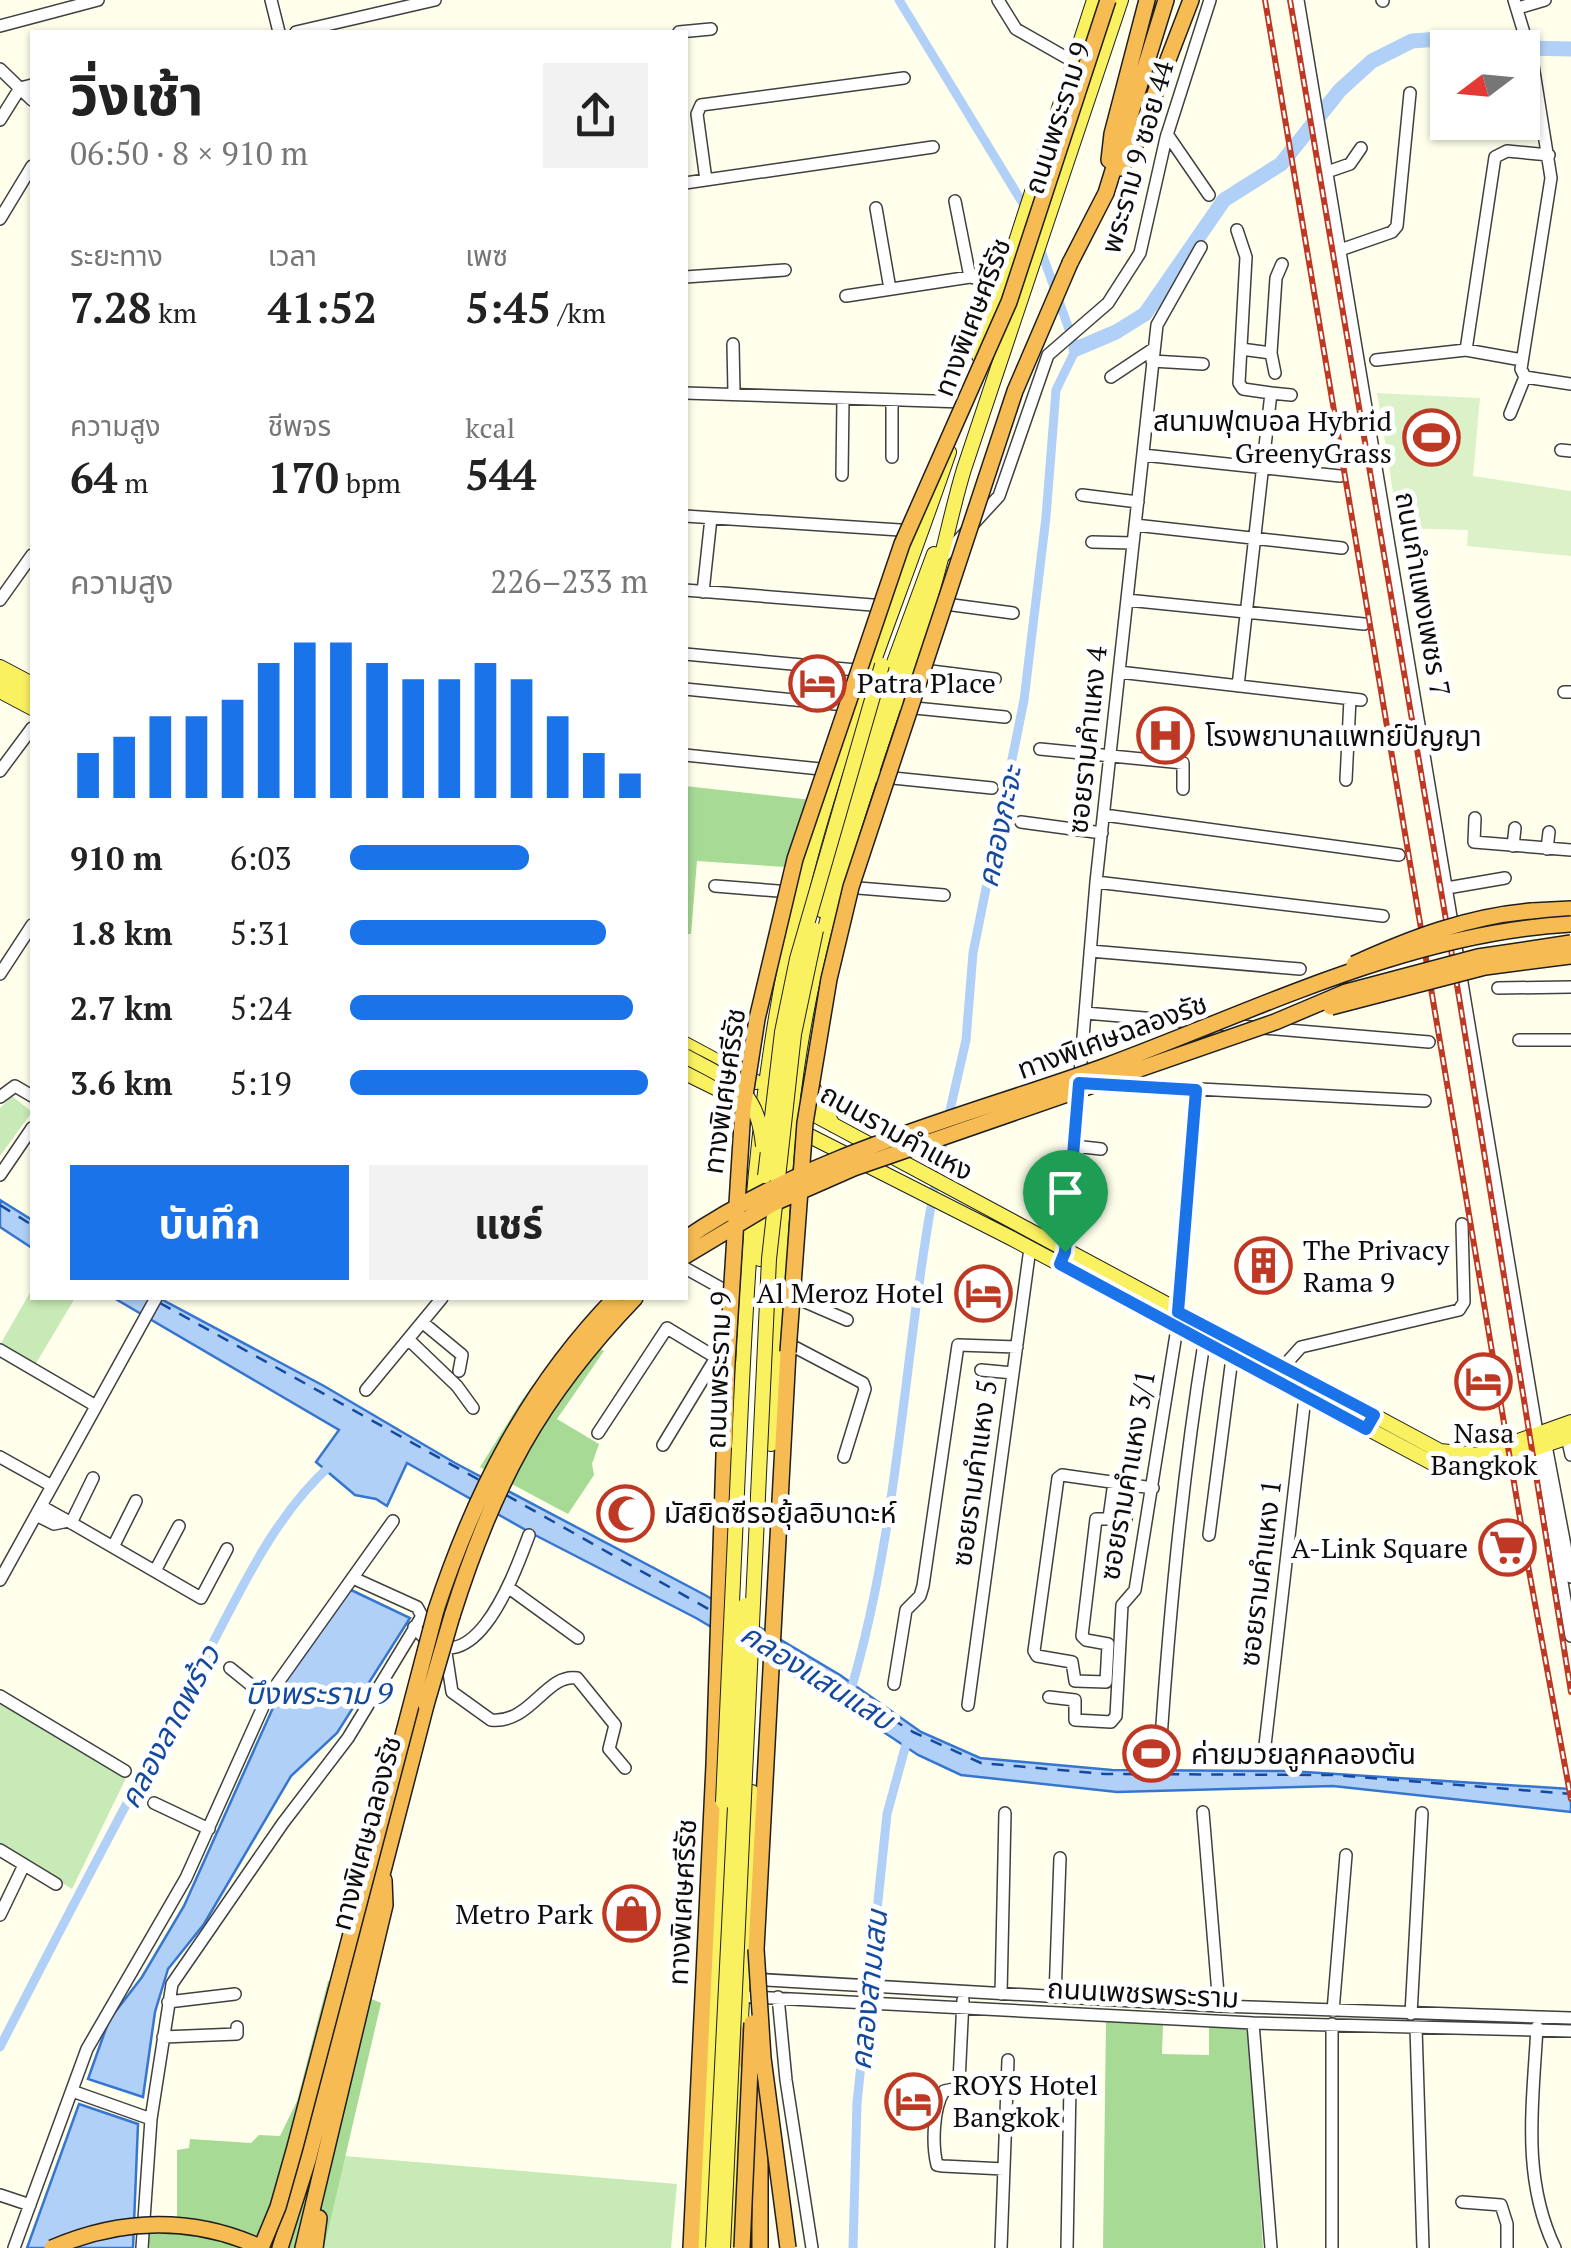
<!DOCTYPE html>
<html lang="th">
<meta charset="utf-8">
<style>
:root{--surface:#fff;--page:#f2f2f2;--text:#222;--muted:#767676;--accent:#1a73e8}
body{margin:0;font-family:"PT Serif","Noto Sans Thai",serif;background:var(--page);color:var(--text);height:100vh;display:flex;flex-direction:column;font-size:38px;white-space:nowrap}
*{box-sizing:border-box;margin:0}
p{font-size:32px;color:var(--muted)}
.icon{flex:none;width:55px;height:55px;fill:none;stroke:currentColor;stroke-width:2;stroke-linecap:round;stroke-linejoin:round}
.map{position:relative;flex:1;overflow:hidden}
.details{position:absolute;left:30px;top:30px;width:658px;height:1270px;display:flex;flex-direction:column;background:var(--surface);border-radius:0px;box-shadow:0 2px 8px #0004}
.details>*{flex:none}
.needle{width:65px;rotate:254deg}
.fabs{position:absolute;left:1430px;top:30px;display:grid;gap:20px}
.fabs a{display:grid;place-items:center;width:110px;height:110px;border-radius:0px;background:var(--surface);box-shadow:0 2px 8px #0004;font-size:50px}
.pin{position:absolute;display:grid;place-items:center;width:85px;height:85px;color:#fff;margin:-102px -42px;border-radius:50% 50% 50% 0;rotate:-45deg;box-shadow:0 0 10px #0007}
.pin .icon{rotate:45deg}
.round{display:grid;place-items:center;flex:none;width:105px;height:105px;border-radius:0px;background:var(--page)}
.overview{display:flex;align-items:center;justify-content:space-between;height:170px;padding:0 40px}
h1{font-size:55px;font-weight:700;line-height:75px}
.stats{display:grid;grid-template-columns:repeat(3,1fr);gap:15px;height:170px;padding:10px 40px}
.stats div{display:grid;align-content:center}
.stats b{font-size:42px;font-weight:700}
.stats small{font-size:28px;font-weight:400}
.stats p{font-size:28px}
.chart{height:280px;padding:20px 40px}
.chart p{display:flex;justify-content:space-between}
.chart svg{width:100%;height:180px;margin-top:10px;stroke:var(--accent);stroke-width:6}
.button{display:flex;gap:20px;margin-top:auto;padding:20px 40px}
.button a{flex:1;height:115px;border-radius:0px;background:var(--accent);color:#fff;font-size:40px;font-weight:700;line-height:115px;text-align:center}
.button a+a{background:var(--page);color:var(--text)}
ul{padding:0 40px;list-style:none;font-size:32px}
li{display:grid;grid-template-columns:160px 120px 1fr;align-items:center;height:75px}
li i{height:25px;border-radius:12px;background:var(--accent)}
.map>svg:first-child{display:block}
.green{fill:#c7eab6}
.forest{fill:#a7db95}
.pitch{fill:#dbf1c8}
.water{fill:#b0d0f7;stroke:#3676cf;stroke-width:2.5}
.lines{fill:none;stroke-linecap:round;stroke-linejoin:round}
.canal{stroke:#b0d0f7;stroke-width:9}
.river{stroke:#b0d0f7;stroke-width:15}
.ferry{stroke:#1449a0;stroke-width:2.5;stroke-dasharray:12 10;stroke-linecap:butt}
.minor-casing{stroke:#404040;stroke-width:14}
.major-casing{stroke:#1e1e1e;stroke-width:16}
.highway-casing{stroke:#1e1e1e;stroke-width:18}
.minor{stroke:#fff;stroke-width:11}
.major{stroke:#faf161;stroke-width:14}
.highway{stroke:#f6bc53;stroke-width:15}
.rail-casing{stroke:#be3823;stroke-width:6}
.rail{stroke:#fff;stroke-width:2.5;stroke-dasharray:8;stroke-linecap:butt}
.major-bridge-casing{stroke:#1e1e1e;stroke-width:16;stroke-linecap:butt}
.highway-bridge-casing{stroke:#1e1e1e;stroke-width:18;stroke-linecap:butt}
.major-bridge{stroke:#faf161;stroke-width:14}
.highway-bridge{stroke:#f6bc53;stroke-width:15}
.route-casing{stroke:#fff;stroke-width:20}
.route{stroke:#1a73e8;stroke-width:12}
.labels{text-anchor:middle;stroke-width:10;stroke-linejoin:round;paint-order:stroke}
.street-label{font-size:28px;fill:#0d0d0d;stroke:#fff}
.poi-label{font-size:28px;fill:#0d0d0d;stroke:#fff;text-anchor:start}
.water-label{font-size:30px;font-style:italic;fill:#1449a0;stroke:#fff}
</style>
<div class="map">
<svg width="1571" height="2248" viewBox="0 0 1571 2248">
<rect width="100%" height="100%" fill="#ffffec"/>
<path class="green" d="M12 1096 32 1112 0 1156V1108Z
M32 1289V1298H75L35 1365 0 1345Z
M0 1702 126 1778 72 1889 0 1845Z
M344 2156 677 2184 671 2248H324Z"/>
<path class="forest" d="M685 786 821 801 801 868 697 861 691 934H685Z
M572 1333 604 1351 557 1419 599 1444 592 1464 594 1475 568 1514 480 1467 522 1400Z
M328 1981 381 2003 324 2248H146L147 2217 177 2219V2150L189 2148 190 2139 251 2143 259 2135 280 2136 297 2101Z
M1106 2020 1163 2024 1162 2054 1209 2055V2027L1249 2029 1263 2248H1103Z"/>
<path class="pitch" d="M1377 393 1480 398 1473 476 1571 491V556L1467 546 1468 530 1399 528Z"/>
<path class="water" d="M0 1200 32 1220V1248L0 1227Z
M114 1298H159L324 1386 455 1463 705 1595 840 1675 921 1732 980 1758 1112 1770 1289 1771 1571 1789V1812L1333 1786 1117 1792 961 1775 918 1755 843 1705 696 1618 531 1533 407 1463 387 1506 376 1499 355 1495 316 1462 339 1430Z
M349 1589 410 1618 337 1733 291 1776 204 1924 168 1969 155 2012 143 2097 88 2079 109 2020 142 1977 184 1906 285 1681Z
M79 2104 138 2124 133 2248H27Z"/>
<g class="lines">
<path class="canal" d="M899 0 1025 207
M948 1119 966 1040 973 953 1024 700 1046 517 1056 390 1076 349 1039 245
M850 1693C904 1512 904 1319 945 1134
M0 2047C65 1920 131 1794 199 1669 237 1599 271 1518 331 1465
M853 2248 857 2103 887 1814 908 1737"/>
<path class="river" d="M1522 48 1571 49
M1076 349 1116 332 1145 314 1224 200 1281 164 1340 90 1372 61 1412 41 1453 38 1489 48"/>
<path class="ferry" d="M0 1205 32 1225
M160 1303 481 1481
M506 1495 712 1611
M779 1651 913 1732 981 1763 1105 1774 1333 1775 1571 1794"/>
<defs>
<path id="minor" d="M271 0 279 32
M998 0 1016 29 1074 62
M1298 0 1571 1636
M1382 0 1383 1
M1514 0 1532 59 1551 178 1521 369 1525 377 1571 384
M1518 8 1545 0
M0 26 98 0
M296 32 435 0
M679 32 711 29
M0 69 32 100
M0 120 20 88 32 85
M1167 134 1209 195
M1327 172 1350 164 1361 148
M706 180 697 114 701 105 904 78
M685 183 933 147
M955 201 970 277
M876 208 890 289
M0 219 32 166
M1237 230 1246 257 1239 383 1243 389 1271 393 1238 686
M1340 250 1392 232 1397 226 1410 93
M685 277 785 270
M846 296 970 277 1003 283
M733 344 734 392
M1241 349 1271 353 1275 373
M1466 350 1495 157 1507 151 1549 155
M1271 353 1276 278 1282 264
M1376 360 1466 350 1522 360
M1152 361 1203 364
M1111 377 1153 349
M685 393 964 402
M1271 393 1291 395
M892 400V457
M1510 414 1525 377
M1561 450 1571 451
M1143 455 1340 476
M842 475 843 399
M1082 495 1138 502
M685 516 915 531
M1135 525 1342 548
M1092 542 1133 543
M942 558 999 496 1048 355 1108 303 1140 253 1166 138 1210 0
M685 590 885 606
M703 592 711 518
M0 600 32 555
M1127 600 1364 624
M938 603 1013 613
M685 654 867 671
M915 669 995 679
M1119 672 1361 700
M685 689 855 706
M1564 692H1571
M905 707 1005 717
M1040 749 1183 763V789
M685 755 830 770
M0 771 32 728
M873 776 992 788
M1346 780 1350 699
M1104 815 1399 855
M1475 818 1474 842 1571 850
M1021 822 1102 833
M1513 846 1515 828
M1547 849 1549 832
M1096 882 1383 916
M715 886 791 892
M846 887 944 895
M1447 888 1505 878
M1090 951 1300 969
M0 974 32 925
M1498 988 1571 987
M1085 1013 1429 1042
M1519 1040H1571
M1105 1084 1425 1101
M0 1097 15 1086 32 1096
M1074 1146 1101 1149
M0 1175 32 1128
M1065 1252 1096 882 1157 325 1201 247
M685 1268 737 1297
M787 1294 847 1320
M1178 1312 1196 1089
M422 1322 462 1355 459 1371
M408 1339 457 1386 473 1408
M785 1342 863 1383 865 1389 844 1457
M0 1350 96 1406
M1283 1367 1301 1347 1459 1310 1464 1302 1462 1224
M981 1370 1013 1373
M366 1390 442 1298
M598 1433 667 1328 715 1357
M1567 1437 1571 1455
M1545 1440 1571 1577
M663 1445 723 1346 744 1342
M0 1457 52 1486
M1131 1485 1126 1519H1096L1082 1636 1086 1640 1108 1644 1106 1682 1075 1681 1072 1662 1037 1656 1034 1651 1058 1478 1062 1475 1153 1488
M36 1515 54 1524 68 1521 41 1506
M1109 1518 1114 1482
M68 1521 201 1598 227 1549
M71 1523 93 1478
M1209 1535 1232 1358
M113 1547 136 1501
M155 1571 179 1526
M0 1580 156 1298
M509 1588 578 1638
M414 1627C471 1696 514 1575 529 1535
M445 1646 452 1692 491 1720C531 1724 546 1673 577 1678L615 1725 609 1749 625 1768
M230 1668 267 1698 393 1521
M894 1684 906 1610 920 1596 923 1586 958 1345 1017 1347
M0 1696 125 1771
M1049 1697 1075 1700V1720L1111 1722 1116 1716 1122 1605 1135 1590 1177 1328
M968 1705 1030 1248
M1160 1754C1169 1616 1182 1480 1204 1343
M1264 1754 1305 1397
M154 1803 209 1829
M1203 1812 1219 2006
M0 1850 56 1884
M0 1915 24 1865
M751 1979 1219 2006 1571 2018
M1001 1994 1005 1813
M751 1997 1253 2023 1571 2031
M778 1997 786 2080 812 2248
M1055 1997 1060 1858
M963 2000 959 2082 958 2088 944 2091C933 2108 932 2145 937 2165L943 2166 1004 2169
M168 2002 235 1994
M1333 2011 1346 1855
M1411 2014 1422 1813
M1253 2023 1271 2248
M1332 2024V2248
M1537 2027C1533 2103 1521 2177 1555 2248
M1416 2028 1423 2248
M163 2037 237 2034V2027
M72 2091 151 2119
M0 2195 30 2205
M1462 2202 1501 2205 1507 2224V2248
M14 2248 87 2049 186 1878 267 1698
M142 2248 151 2119 172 1984 283 1823 348 1738 422 1616 417 1607 353 1578
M1001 2248 1008 2060
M1067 2248 1070 2085"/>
<path id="major" d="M979 356 1094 0
M0 667 32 684
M0 680 32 697
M0 691 32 708
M821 910 892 668 934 554
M685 1044 756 1082
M685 1073 750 1105
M810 1082 833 1125
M800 1107 1440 1451 1479 1455 1571 1422
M796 1129 1009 1237 1436 1465 1479 1468 1571 1436
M760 1259 765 1176
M771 1444C779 1301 779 1155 806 1014 832 875 883 742 927 608 942 563 950 515 964 469L1121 0
M739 1448C747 1262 756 1087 798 906 834 751 898 603 949 452
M701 2248 723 1802
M730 2248 752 1792"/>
<path id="highway" d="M1109 160 1112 134 1147 0
M1121 168 1136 143 1191 0
M1070 263 1106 193 1166 0
M1532 911 1571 909
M436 1610C475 1492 528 1388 615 1298
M452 1616C494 1483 538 1399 635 1298
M756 1949 788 1352
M741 2034 747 2064
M753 2091 760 2151V2248
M280 2248 308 2160 426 1705
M303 2248 385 1905 384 1880
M315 2248 319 2218
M691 2248 714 1765 727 1363"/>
</defs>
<use href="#minor" class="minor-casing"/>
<use href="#major" class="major-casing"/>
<use href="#highway" class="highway-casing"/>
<use href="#minor" class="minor"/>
<use href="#major" class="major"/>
<use href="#highway" class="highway"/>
<defs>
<path id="rail" d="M1265 0 1527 1560 1571 1799
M1290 0 1459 997 1571 1692"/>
</defs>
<use href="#rail" class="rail-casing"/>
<use href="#rail" class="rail"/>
<defs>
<path id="major-bridge" d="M685 1056C731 1081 758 1088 763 1146
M765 1176 782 1032 797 959 882 665
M723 1802 739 1448
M713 2248 745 1605
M723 2248 769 1259 794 1034 816 930"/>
<path id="highway-bridge" d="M1354 964C1411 938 1469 916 1532 911
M1331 1007 1485 967 1571 956
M685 1239C809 1154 963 1117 1103 1067 1255 1011 1407 933 1571 924
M685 1256 772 1204 854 1168 1275 1022 1346 992 1478 957 1571 943
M788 1352 805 1123 829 979 851 887 1015 391 1070 263
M727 1363 743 1108 757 1019 795 859 902 544 1009 302 1108 0
M426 1705 452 1616
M756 1949 763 2058 788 2248
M52 2248C121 2218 194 2216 262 2248
M261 2248 278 2207 295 2147 436 1610
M742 2248 752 2023"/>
</defs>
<use href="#major-bridge" class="major-bridge-casing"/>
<use href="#highway-bridge" class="highway-bridge-casing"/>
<use href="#major-bridge" class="major-bridge"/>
<use href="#highway-bridge" class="highway-bridge"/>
</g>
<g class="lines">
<defs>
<path id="route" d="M1079 1083 1196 1090 1178 1312 1374 1415 1366 1429 1060 1264 1065 1252Z"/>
</defs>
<use href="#route" class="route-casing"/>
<use href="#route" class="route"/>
</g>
<defs>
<symbol id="stadium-ring" viewBox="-11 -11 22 22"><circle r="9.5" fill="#fff" stroke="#be3823" stroke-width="1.5"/><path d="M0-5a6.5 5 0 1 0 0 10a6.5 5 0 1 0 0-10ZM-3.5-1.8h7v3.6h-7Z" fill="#be3823"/></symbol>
<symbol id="hotel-ring" viewBox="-11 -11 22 22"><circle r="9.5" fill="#fff" stroke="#be3823" stroke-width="1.5"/><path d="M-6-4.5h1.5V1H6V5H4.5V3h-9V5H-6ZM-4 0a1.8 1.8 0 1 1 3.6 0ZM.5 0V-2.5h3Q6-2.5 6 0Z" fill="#be3823"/></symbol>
<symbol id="hospital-ring" viewBox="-11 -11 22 22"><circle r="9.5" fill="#fff" stroke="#be3823" stroke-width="1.5"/><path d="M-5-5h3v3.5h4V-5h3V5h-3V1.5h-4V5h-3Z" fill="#be3823"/></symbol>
<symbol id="building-ring" viewBox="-11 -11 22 22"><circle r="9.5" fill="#fff" stroke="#be3823" stroke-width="1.5"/><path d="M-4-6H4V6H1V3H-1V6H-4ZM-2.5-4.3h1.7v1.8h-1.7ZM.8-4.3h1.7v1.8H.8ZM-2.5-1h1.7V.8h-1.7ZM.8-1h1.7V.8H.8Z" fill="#be3823"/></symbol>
<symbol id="mosque-ring" viewBox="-11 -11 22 22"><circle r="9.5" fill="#fff" stroke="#be3823" stroke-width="1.5"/><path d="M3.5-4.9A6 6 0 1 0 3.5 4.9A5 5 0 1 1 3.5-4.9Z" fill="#be3823"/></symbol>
<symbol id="supermarket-ring" viewBox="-11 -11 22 22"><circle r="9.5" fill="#fff" stroke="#be3823" stroke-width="1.5"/><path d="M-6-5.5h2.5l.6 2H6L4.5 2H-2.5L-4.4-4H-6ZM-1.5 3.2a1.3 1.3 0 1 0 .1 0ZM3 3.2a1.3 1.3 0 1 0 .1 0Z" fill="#be3823"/></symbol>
<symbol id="shop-ring" viewBox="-11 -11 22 22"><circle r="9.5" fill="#fff" stroke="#be3823" stroke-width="1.5"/><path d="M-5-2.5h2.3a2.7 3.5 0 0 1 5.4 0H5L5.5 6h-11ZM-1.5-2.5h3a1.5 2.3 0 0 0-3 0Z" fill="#be3823"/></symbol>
</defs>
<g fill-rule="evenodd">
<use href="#stadium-ring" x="1400" y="406" width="63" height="63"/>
<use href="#hotel-ring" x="786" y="652" width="63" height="63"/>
<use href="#hospital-ring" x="1134" y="704" width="63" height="63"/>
<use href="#building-ring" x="1232" y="1234" width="63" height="63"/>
<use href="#hotel-ring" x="952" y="1262" width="63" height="63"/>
<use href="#hotel-ring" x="1452" y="1350" width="63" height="63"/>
<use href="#mosque-ring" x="594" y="1482" width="63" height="63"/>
<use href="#supermarket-ring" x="1476" y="1516" width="63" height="63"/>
<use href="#stadium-ring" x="1120" y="1722" width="63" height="63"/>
<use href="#shop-ring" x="600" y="1882" width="63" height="63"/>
<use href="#hotel-ring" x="882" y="2070" width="63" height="63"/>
</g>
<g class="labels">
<g class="street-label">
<text transform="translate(1057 118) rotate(-72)" y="10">ถนนพระราม 9</text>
<text transform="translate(1137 157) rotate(-74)" y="10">พระราม 9 ซอย 44</text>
<text transform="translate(972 317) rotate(-69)" y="10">ทางพิเศษศรีรัช</text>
<text transform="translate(1423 594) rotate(80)" y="10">ถนนกำแพงเพชร 7</text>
<text transform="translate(1087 740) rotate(-84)" y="10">ซอยรามคำแหง 4</text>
<text transform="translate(1112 1036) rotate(-20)" y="10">ทางพิเศษฉลองรัช</text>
<text transform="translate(724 1091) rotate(-82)" y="10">ทางพิเศษศรีรัช</text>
<text transform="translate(897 1132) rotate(29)" y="10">ถนนรามคำแหง</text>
<text transform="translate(718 1370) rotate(-88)" y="10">ถนนพระราม 9</text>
<text transform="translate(974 1473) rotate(-82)" y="10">ซอยรามคำแหง 5</text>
<text transform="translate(1127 1475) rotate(-80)" y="10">ซอยรามคำแหง 3/1</text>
<text transform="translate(1260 1573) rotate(-83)" y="10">ซอยรามคำแหง 1</text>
<text transform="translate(366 1833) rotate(-75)" y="10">ทางพิเศษฉลองรัช</text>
<text transform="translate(682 1902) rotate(-87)" y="10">ทางพิเศษศรีรัช</text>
<text transform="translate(1143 1993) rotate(3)" y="10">ถนนเพชรพระราม</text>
</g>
<g class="poi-label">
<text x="1392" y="431" text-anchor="end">สนามฟุตบอล Hybrid<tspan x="1392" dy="32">GreenyGrass</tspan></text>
<text x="857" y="693">Patra Place</text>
<text x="1205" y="746">โรงพยาบาลแพทย์ปัญญา</text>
<text x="1303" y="1260">The Privacy<tspan x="1303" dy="32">Rama 9</tspan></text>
<text x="944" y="1303" text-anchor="end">Al Meroz Hotel</text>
<text x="1484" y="1443" text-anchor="middle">Nasa<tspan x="1484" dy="32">Bangkok</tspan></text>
<text x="664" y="1523">มัสยิดซีรอยุ้ลอิบาดะห์</text>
<text x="1468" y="1558" text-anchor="end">A-Link Square</text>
<text x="1191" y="1764">ค่ายมวยลูกคลองตัน</text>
<text x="593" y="1924" text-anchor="end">Metro Park</text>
<text x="953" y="2095">ROYS Hotel<tspan x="953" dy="32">Bangkok</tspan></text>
</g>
<g class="water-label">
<text transform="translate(1000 827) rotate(-78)" y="10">คลองกะจะ</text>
<text transform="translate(817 1677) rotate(32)" y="10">คลองแสนแสบ</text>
<text x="319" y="1704">บึงพระราม 9</text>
<text transform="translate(170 1727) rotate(-62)" y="10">คลองลาดพร้าว</text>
<text transform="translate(869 1990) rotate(-84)" y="10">คลองสามเสน</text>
</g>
</g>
</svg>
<div class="fabs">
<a><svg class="needle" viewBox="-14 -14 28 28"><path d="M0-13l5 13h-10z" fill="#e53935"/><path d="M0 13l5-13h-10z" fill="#767676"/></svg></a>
</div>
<div class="pin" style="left:1065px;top:1252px;background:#1e9e55"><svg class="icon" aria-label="arrive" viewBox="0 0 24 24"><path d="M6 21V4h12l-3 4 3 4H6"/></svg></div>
<section class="details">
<div class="overview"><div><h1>วิ่งเช้า</h1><p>06:50 · 8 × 910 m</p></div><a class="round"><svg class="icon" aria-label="share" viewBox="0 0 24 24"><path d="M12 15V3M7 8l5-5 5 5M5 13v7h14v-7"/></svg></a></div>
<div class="stats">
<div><p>ระยะทาง</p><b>7.28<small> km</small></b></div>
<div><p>เวลา</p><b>41:52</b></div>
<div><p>เพซ</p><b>5:45<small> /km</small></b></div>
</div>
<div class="stats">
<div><p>ความสูง</p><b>64<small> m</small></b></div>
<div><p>ชีพจร</p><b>170<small> bpm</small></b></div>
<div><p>kcal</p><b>544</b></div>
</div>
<div class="chart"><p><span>ความสูง</span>226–233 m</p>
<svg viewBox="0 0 160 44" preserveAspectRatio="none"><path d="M5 44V33M15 44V29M25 44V24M35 44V24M45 44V20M55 44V11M65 44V6M75 44V6M85 44V11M95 44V15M105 44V15M115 44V11M125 44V15M135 44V24M145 44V33M155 44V38"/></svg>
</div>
<ul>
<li><b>910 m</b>6:03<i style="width:60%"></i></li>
<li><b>1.8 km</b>5:31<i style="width:86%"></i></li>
<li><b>2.7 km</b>5:24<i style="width:95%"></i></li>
<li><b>3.6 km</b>5:19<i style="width:100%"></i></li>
</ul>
<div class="button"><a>บันทึก</a><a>แชร์</a></div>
</section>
</div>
